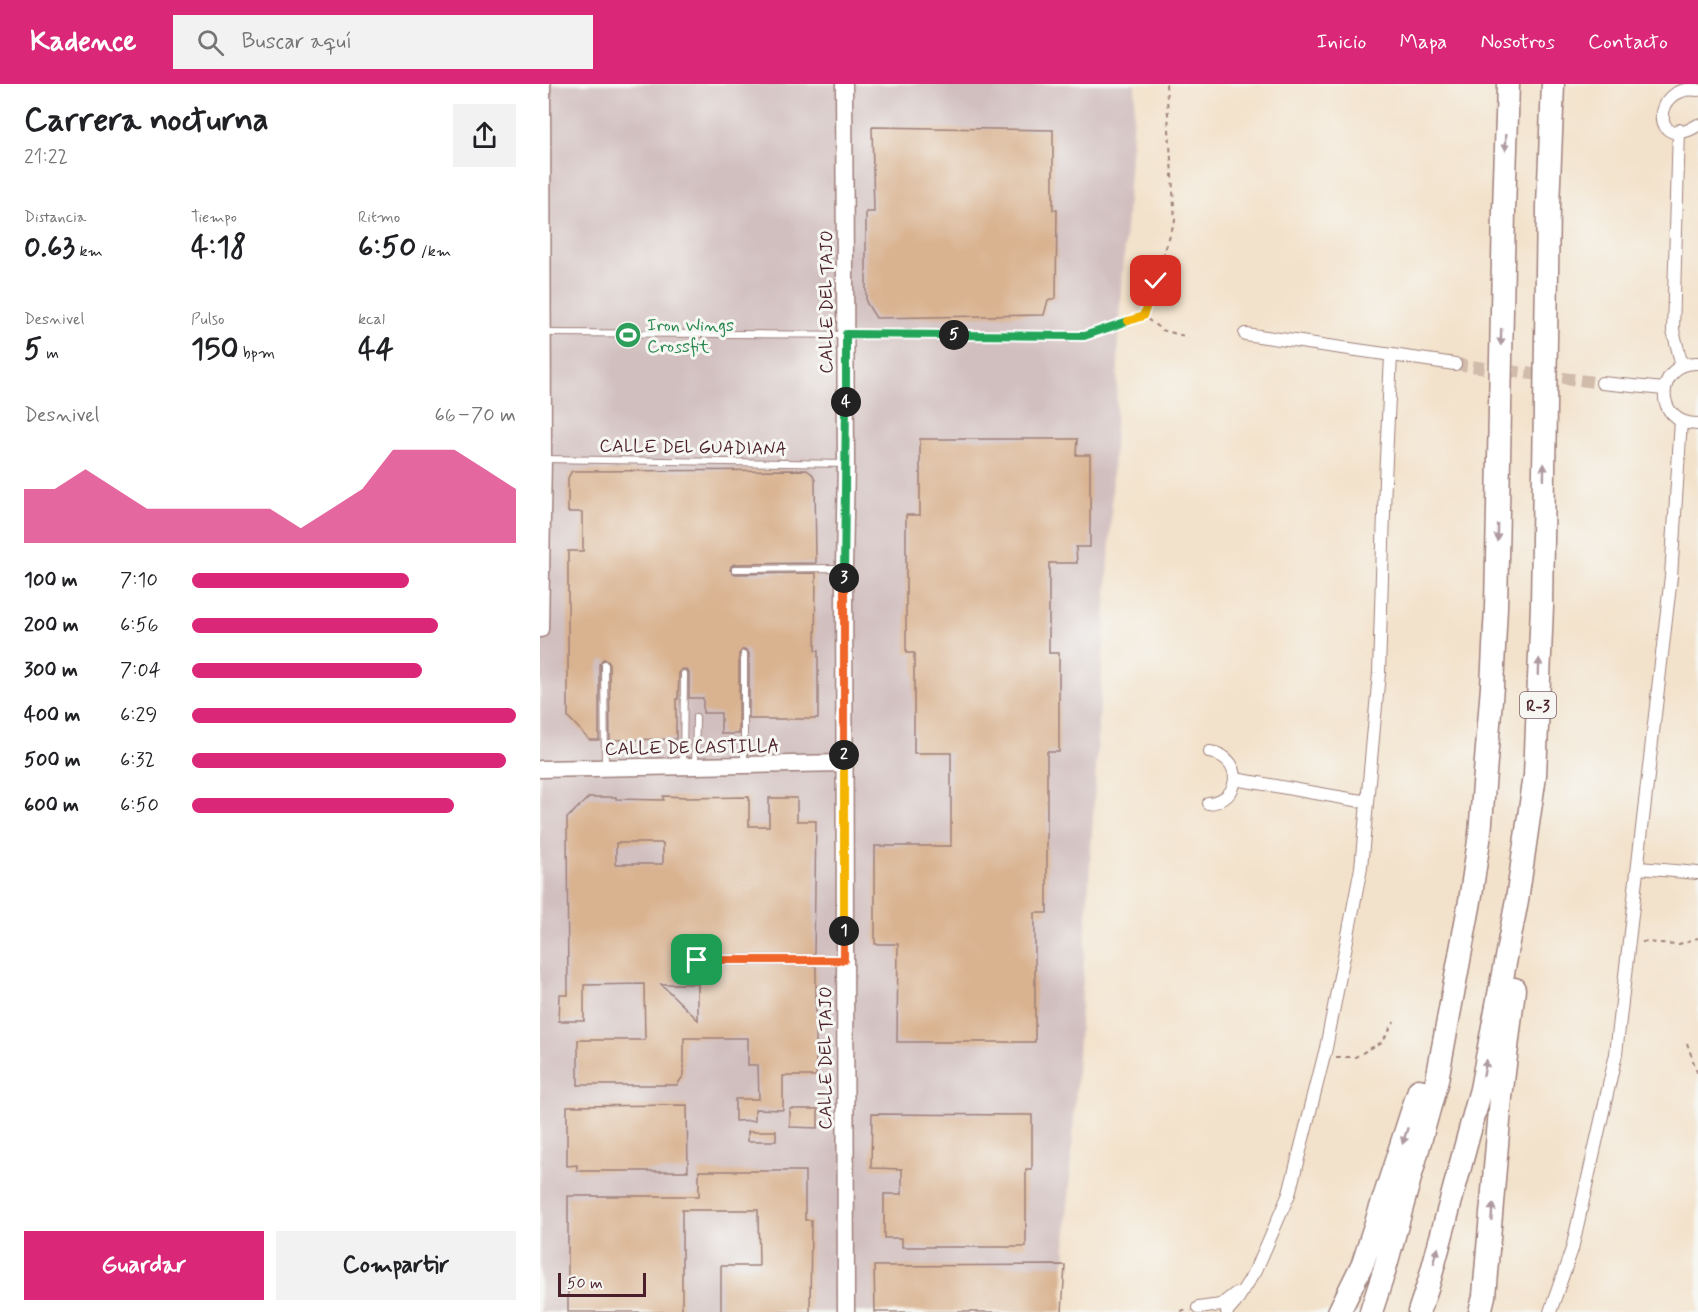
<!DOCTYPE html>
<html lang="es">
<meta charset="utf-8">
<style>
:root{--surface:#fff;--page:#f2f2f2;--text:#202124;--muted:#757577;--accent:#db2777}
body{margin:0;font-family:Mynerve,sans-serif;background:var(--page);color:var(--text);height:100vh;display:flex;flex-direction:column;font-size:22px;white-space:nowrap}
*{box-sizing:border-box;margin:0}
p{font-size:20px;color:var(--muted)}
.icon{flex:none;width:33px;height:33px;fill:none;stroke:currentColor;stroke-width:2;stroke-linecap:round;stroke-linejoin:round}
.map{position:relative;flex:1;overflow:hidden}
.panel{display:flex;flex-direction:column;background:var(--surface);width:540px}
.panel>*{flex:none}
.scale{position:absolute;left:18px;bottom:15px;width:88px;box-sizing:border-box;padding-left:6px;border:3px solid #4a1f2b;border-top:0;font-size:16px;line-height:21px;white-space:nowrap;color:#4a1f2b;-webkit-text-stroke:4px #f6f6f2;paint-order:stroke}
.pin{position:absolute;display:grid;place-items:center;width:51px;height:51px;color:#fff;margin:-26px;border-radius:12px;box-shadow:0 3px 9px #0006}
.km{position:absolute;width:30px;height:30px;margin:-15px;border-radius:50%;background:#222;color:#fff;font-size:16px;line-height:30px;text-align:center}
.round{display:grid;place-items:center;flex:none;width:63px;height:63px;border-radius:0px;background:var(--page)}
.headline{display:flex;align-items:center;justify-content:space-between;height:102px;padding:0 24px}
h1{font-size:33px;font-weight:700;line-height:45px}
.metrics{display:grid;grid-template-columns:repeat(3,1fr);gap:9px;height:102px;padding:6px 24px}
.metrics div{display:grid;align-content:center}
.metrics b{font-size:30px;font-weight:700}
.metrics small{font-size:16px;font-weight:400}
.metrics p{font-size:16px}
.chart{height:168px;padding:12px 24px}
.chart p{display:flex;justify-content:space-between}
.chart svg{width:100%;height:108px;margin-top:6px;fill:var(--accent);opacity:.7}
.button{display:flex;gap:12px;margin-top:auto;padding:12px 24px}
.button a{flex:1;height:69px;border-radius:0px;background:var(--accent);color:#fff;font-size:24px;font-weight:700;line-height:69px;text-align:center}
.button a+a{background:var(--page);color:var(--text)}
ul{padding:0 24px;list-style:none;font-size:20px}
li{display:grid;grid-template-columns:96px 72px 1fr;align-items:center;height:45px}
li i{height:15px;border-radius:8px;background:var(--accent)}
header{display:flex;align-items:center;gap:36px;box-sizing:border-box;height:84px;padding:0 30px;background:var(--accent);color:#fff}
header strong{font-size:28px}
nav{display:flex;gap:33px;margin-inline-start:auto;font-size:21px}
.search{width:420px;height:54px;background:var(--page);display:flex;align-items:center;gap:15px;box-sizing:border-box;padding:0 21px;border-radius:0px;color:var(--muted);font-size:22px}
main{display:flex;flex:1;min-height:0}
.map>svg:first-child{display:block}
.industrial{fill:#d1bfbf}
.building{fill:#d9b290;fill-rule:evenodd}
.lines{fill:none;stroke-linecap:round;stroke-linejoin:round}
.street-tunnel{stroke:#d1bbab;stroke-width:12;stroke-dasharray:12 6;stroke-linecap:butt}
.lane-casing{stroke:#9e807b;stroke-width:8}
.street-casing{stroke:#9e807b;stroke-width:14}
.secondary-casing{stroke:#9e807b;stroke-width:19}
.highway-casing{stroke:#9e807b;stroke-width:25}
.path{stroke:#9e807b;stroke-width:2;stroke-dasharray:4.5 4.5;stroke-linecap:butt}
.lane{stroke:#fff;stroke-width:6}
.street{stroke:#fff;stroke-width:12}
.secondary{stroke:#fff;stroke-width:16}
.highway{stroke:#fff;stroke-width:22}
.oneway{fill:#ae9aa0}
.split-1-casing{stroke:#fff;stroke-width:12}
.split-2-casing{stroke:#fff;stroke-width:12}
.split-3-casing{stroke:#fff;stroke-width:12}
.split-4-casing{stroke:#fff;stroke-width:12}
.split-5-casing{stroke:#fff;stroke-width:12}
.split-6-casing{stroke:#fff;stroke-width:12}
.split-7-casing{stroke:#fff;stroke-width:12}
.split-1{stroke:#f0652b;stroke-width:8}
.split-2{stroke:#f5b400;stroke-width:8}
.split-3{stroke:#f0652b;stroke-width:8}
.split-4{stroke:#22a559;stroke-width:8}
.split-5{stroke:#22a559;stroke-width:8}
.split-6{stroke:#22a559;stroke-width:8}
.split-7{stroke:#f5b400;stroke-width:8}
.labels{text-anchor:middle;stroke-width:6;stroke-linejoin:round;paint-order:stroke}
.shield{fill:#f6f6f2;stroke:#7e6067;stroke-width:1.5}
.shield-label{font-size:16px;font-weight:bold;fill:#4a1f2b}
.street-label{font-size:18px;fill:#4a1f2b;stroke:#f6f6f2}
.leisure-label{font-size:18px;fill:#27864d;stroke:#f6f6f2;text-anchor:start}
</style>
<header>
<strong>Kadence</strong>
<div class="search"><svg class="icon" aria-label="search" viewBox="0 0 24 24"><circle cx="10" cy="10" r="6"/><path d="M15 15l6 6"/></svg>Buscar aquí</div>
<nav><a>Inicio</a><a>Mapa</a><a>Nosotros</a><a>Contacto</a></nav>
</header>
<main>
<section class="panel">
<div class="headline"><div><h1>Carrera nocturna</h1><p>21:22</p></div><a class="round"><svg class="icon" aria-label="share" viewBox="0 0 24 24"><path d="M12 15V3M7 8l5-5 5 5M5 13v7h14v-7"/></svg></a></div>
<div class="metrics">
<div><p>Distancia</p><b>0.63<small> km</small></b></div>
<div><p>Tiempo</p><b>4:18</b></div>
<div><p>Ritmo</p><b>6:50<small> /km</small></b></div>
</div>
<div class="metrics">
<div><p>Desnivel</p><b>5<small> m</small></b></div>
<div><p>Pulso</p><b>150<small> bpm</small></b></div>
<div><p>kcal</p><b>44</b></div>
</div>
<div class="chart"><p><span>Desnivel</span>66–70 m</p>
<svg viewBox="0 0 160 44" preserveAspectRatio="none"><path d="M0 44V22L10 22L20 14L30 22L40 30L50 30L60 30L70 30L80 30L90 38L100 30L110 22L120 6L130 6L140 6L150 14L160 22V44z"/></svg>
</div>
<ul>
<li><b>100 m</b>7:10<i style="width:67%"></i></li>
<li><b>200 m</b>6:56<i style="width:76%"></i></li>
<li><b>300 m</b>7:04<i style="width:71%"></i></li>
<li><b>400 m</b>6:29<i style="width:100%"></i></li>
<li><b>500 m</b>6:32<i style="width:97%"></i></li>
<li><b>600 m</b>6:50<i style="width:81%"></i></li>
</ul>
<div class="button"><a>Guardar</a><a>Compartir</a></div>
</section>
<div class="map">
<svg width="1158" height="1228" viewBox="0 0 1158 1228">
<rect width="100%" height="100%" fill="#f6f6f2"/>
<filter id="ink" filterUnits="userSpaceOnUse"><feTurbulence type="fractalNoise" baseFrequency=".0167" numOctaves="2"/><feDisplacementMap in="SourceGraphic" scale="12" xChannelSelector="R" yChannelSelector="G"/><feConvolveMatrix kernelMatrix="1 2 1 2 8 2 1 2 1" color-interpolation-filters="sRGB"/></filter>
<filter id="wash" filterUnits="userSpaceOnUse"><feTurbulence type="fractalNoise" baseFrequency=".008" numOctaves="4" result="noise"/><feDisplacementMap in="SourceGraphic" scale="24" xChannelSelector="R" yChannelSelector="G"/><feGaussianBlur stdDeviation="1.35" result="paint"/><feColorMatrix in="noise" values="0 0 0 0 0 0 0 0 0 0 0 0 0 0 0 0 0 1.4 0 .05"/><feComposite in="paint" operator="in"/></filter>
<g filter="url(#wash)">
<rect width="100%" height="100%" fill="#f3e2cb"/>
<path class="industrial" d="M0 0H596L580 235 569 477 522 1228H0Z"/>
<g id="blocks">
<path class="building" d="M332 43 513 46V126H517L516 214 508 216 504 231 336 234 326 218V128H334Z
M380 355H537L536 371H550V463H536L537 479H509V569H519V668H507V829H495V958H357L358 860H335V762H411V669H374V569H366V431H380Z
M267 386 272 390 275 396 276 479 195 480 191 482 190 486 195 490 276 489 275 567H278V635H209V570L207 566 203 565 199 570V650H181V629H163V614H149V589L147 586 143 585 139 589 138 615H136V655L70 656 69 580 67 576 63 575 59 580V656H50L28 633V467H43V428H28V394L32 387Z
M123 712 146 713V714L209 713V742H229V714H257V737H276L274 871H157L152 875 153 879 157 881H274L276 883V992H243V1026L215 1025V1036L195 1037V1015H219L218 981H208V954H144V991L137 1001H38V956H105L104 900 44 901V937H19L20 911H28L27 734 49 713H76V715L123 716ZM76 759H123V780H76ZM121 900H158V936Z
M147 1021 148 1087H37V1081L27 1082V1022Z
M250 1025H278V1044L250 1043Z
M332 1030 492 1031V1085H486V1163H362V1154H344V1110H362V1085L331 1084Z
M208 1047H236V1057H208Z
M159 1087H265V1136H271L270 1228H181V1182H219L218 1126H142V1228H28V1112H159Z
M525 1181 522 1228H335L334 1182Z"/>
</g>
</g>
<g filter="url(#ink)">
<use href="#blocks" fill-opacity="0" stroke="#9e807b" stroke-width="1.5"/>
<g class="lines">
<path class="street-tunnel" d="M915 280 1062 299"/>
<defs>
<path id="lane" d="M5 249 544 252
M4 375 306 380
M195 485 303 484
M64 580 65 683
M204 680V570
M155 681 156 633
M143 682 144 590
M157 876H304"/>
<path id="street" d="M1158 6C1111 0 1111 71 1158 41
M1139 46 1133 246 1142 282
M705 250 915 280
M1158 279C1114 277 1113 341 1158 340
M1062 299 1124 305
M695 695 827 718
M668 719C703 717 704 673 670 668
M1099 784 1158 789
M658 1224 681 1221 695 1210
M687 1228 695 1219 716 1186 749 1110 786 964 821 784 839 589 845 396 851 272
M1010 1228 1032 1165 1076 970 1131 492 1141 337"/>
<path id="secondary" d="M304 0 306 380 304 484 306 1228
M0 545 3 375 2 0
M0 685 304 679"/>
<path id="highway" d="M799 1228 823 1179 879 1006
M831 1228 844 1188 897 996 930 817 940 750 952 603 956 523 964 127 968 0
M879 1228 889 1198 941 1005 977 816 995 691 1002 522 1008 122 1013 0
M940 1228 944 1212 961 1014 974 905"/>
</defs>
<use href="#lane" class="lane-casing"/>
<use href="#street" class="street-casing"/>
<use href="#secondary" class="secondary-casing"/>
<use href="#highway" class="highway-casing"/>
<path class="path" d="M626 0 635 137 603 232 622 246 648 253
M553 249 603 232
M1102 858 1139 860 1158 854
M1147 959 1158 991
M796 973H815L842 958 854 938
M641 1228 647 1226"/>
<use href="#lane" class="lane"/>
<use href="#street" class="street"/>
<use href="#secondary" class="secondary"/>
<use href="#highway" class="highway"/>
</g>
<defs><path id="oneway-solid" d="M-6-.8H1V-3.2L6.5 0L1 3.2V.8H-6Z" transform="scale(1.5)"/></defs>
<g class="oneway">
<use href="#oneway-solid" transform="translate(966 58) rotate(92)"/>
<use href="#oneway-solid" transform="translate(961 253) rotate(91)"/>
<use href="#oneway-solid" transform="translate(1004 388) rotate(-89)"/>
<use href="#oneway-solid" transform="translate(957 448) rotate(91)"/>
<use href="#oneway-solid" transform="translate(999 583) rotate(-88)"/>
<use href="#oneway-solid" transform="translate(945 984) rotate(-79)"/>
<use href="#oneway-solid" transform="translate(865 1052) rotate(108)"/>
<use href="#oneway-solid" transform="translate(952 1128) rotate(-85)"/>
<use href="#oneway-solid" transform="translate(896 1172) rotate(-75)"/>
</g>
</g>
<g class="lines" filter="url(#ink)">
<defs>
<path id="split-1" d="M157 876H304V847"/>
<path id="split-2" d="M304 671V847"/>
<path id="split-3" d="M304 494V671"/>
<path id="split-4" d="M304 494 306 318"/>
<path id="split-5" d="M306 318V250L414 251"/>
<path id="split-6" d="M414 251 544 252 588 237"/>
<path id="split-7" d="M588 237 603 232 616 197"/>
</defs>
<use href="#split-1" class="split-1-casing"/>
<use href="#split-2" class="split-2-casing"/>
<use href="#split-3" class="split-3-casing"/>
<use href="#split-4" class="split-4-casing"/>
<use href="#split-5" class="split-5-casing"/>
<use href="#split-6" class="split-6-casing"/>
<use href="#split-7" class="split-7-casing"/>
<use href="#split-1" class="split-1"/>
<use href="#split-2" class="split-2"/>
<use href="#split-3" class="split-3"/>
<use href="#split-4" class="split-4"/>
<use href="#split-5" class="split-5"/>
<use href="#split-6" class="split-6"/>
<use href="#split-7" class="split-7"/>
</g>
<defs>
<symbol id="stadium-disc" viewBox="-11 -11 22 22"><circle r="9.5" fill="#2e9e5b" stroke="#f6f6f2"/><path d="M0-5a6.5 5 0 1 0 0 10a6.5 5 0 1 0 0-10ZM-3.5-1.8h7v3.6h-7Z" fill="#fff"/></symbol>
</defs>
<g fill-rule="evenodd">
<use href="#stadium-disc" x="73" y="236" width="30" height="30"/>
</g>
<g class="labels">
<rect class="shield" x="980" y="608" width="36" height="26" rx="4.5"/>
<g class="shield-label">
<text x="998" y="627">R-3</text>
</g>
<g class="street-label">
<text transform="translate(286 218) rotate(-90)" y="6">CALLE DEL TAJO</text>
<text transform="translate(153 363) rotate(1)" y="6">CALLE DEL GUADIANA</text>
<text transform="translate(152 663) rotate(-1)" y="6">CALLE DE CASTILLA</text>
<text transform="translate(285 974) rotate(-90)" y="6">CALLE DEL TAJO</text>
</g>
<g class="leisure-label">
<text x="107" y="247">Iron Wings<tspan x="107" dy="21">Crossfit</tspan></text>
</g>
</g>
</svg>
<div class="scale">50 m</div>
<div class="pin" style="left:157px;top:876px;background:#1e9e55"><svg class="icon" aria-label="arrive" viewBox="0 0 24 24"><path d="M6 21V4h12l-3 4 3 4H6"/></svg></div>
<div class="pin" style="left:616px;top:197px;background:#d93025"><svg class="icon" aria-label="check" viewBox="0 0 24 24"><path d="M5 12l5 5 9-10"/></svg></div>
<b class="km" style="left:304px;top:847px">1</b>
<b class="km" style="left:304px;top:671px">2</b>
<b class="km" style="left:304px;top:494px">3</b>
<b class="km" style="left:306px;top:318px">4</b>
<b class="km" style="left:414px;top:251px">5</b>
</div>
</main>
